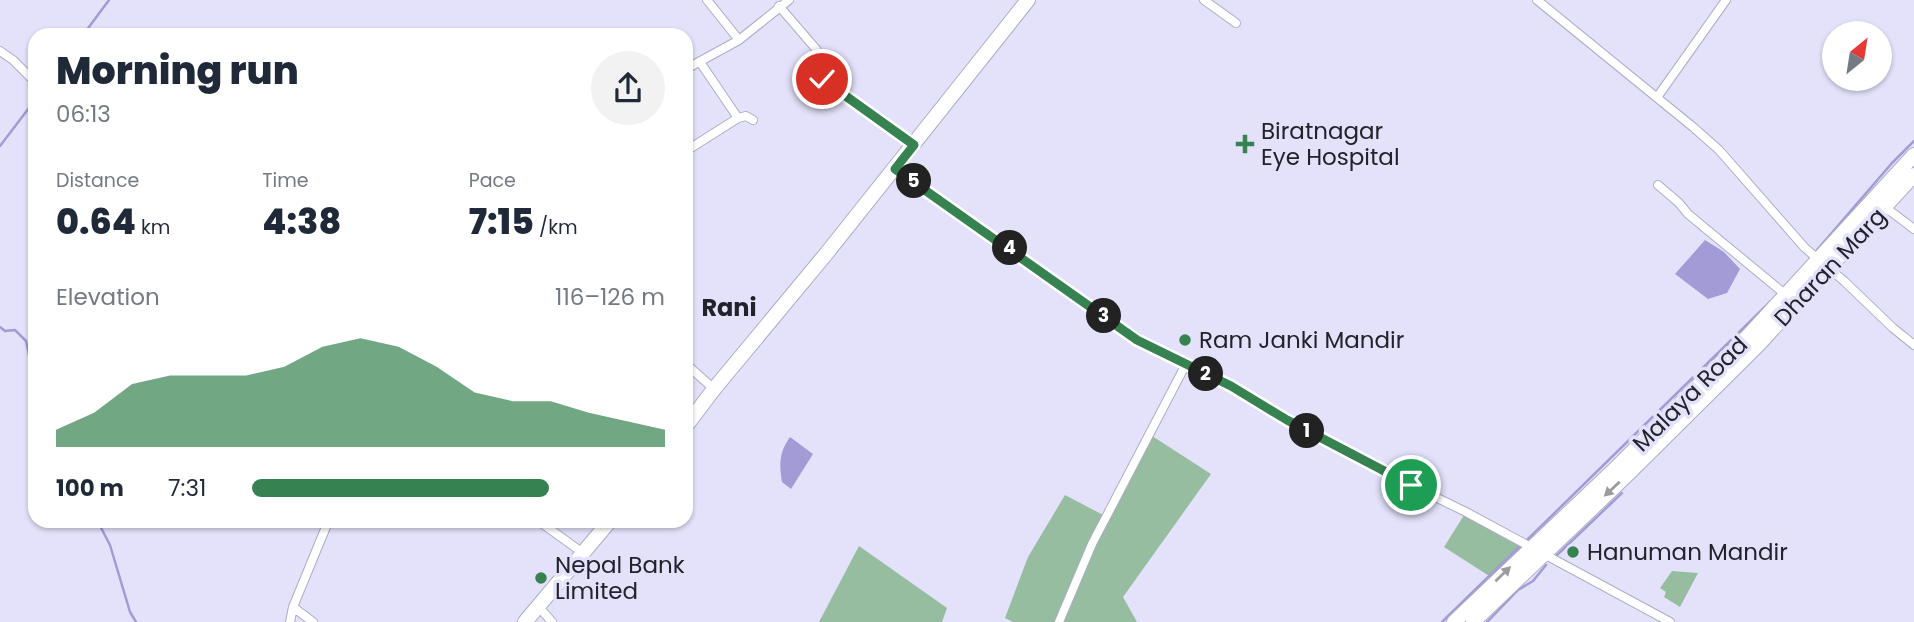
<!DOCTYPE html>
<meta charset="utf-8">
<style>
:root{--surface:#fff;--page:#f2f2f3;--text:#1f2937;--muted:#747a83;--accent:#378251}
body{margin:0;font-family:Poppins,sans-serif;background:var(--page);color:var(--text);height:100vh;display:flex;flex-direction:column;font-size:26px;white-space:nowrap}
*{box-sizing:border-box;margin:0}
p{font-size:23px;color:var(--muted)}
.icon{flex:none;width:38px;height:38px;fill:none;stroke:currentColor;stroke-width:2;stroke-linecap:round;stroke-linejoin:round}
.map{position:relative;flex:1;overflow:hidden}
.sheet{position:absolute;left:28px;top:28px;width:665px;height:500px;display:flex;flex-direction:column;background:var(--surface);border-radius:21px;box-shadow:0 2px 5px #0004}
.sheet>*{flex:none}
.needle{width:46px;rotate:30deg}
.tools{position:absolute;left:1822px;top:21px;display:grid;gap:14px}
.tools a{display:grid;place-items:center;width:70px;height:70px;border-radius:50%;background:var(--surface);box-shadow:0 2px 5px #0004;font-size:35px}
.pin{position:absolute;display:grid;place-items:center;width:60px;height:60px;color:#fff;margin:-30px;border:4px solid #fff;border-radius:50%;box-shadow:0 2px 7px #0007}
.km{position:absolute;width:35px;height:35px;margin:-18px;border-radius:50%;background:#222;color:#fff;font-size:19px;line-height:35px;text-align:center}
.round{display:grid;place-items:center;flex:none;width:74px;height:74px;border-radius:37px;background:var(--page)}
.head{display:flex;align-items:center;justify-content:space-between;height:119px;padding:0 28px}
h1{font-size:38px;font-weight:800;line-height:52px}
.metrics{display:grid;grid-template-columns:repeat(3,1fr);gap:10px;height:119px;padding:7px 28px}
.metrics div{display:grid;align-content:center}
.metrics b{font-size:35px;font-weight:800}
.metrics small{font-size:19px;font-weight:400}
.metrics p{font-size:19px}
.chart{height:196px;padding:14px 28px}
.chart p{display:flex;justify-content:space-between}
.chart svg{width:100%;height:126px;margin-top:7px;fill:var(--accent);opacity:.7}
ul{padding:0 28px;list-style:none;font-size:23px}
li{display:grid;grid-template-columns:112px 84px 1fr;align-items:center;height:52px}
li i{height:18px;border-radius:9px;background:var(--accent)}
.map>svg:first-child{display:block}
.green{fill:#96bda0}
.water{fill:#a29bd6}
.lines{fill:none;stroke-linecap:round;stroke-linejoin:round}
.stream{stroke:#a29bd6;stroke-width:2.5}
.minor-casing{stroke:#aeacc4;stroke-width:10}
.primary-casing{stroke:#aeacc4;stroke-width:16}
.minor{stroke:#fff;stroke-width:8}
.primary{stroke:#fff;stroke-width:14}
.oneway{fill:#9c9ca0}
.route-casing{stroke:#fff;stroke-width:14}
.route{stroke:#378251;stroke-width:9}
.poi-dot{fill:#378251;stroke:#e4e2fb;stroke-width:2.5}
.labels{text-anchor:middle;stroke-width:7;stroke-linejoin:round;paint-order:stroke}
.poi-label{font-size:23px;fill:#22222b;stroke:#e4e2fb;text-anchor:start}
.street-label{font-size:23px;fill:#22222b;stroke:#e4e2fb}
.neighbourhood-label{font-size:24px;font-weight:bold;fill:#22222b;stroke:#e4e2fb}
</style>
<div class="map">
<svg width="1914" height="622" viewBox="0 0 1914 622">
<rect width="100%" height="100%" fill="#e4e2fb"/>
<path class="green" d="M1149 434 1211 474 1123 597 1137 622H1013L1005 618 1028 557 1065 495 1107 517Z
M1466 512 1531 547 1508 588 1444 547Z
M859 546 947 608 942 622H819Z
M1672 571 1698 573 1680 607 1664 597 1666 592 1660 588Z"/>
<path class="water" d="M1705 240 1724 252 1740 269 1727 293 1708 299 1675 274Z
M790 437 813 454 791 489 782 482C779 464 779 453 790 437Z"/>
<g class="lines">
<path class="stream" d="M83 35 109 0
M0 146 35 100
M1817 250 1892 163 1914 141
M0 327 5 331 15 330 26 341 35 383
M98 522 110 545 130 612 136 622
M1528 539 1771 301
M1557 555 1622 493
M1442 622 1520 546
M1487 622 1518 590 1533 581 1546 565"/>
<defs>
<path id="minor" d="M707 0 739 40
M1204 0 1236 23
M1537 0 1693 127 1719 150 1805 248 1844 281 1893 328 1914 345
M779 6 816 49 826 65 820 71 819 77 914 145
M0 51 13 60 35 82
M700 62 738 118
M686 69 739 40 789 0
M1658 96 1726 0
M686 151 738 118 746 116 753 120
M895 168 1137 340 1231 386 1287 420 1368 464 1466 512 1670 622
M1658 185 1679 203 1688 214 1786 295
M1885 207 1914 229
M686 364 714 389
M540 522 583 553
M538 606 552 622
M293 607 313 622
M290 622 293 607 328 522
M1059 622 1092 544 1186 364"/>
<path id="primary" d="M686 426 714 389 826 254 1028 0
M525 622 609 522
M1454 622 1618 466 1748 336 1914 155
M1473 622 1628 474 1759 344 1914 175"/>
</defs>
<use href="#minor" class="minor-casing"/>
<use href="#primary" class="primary-casing"/>
<use href="#minor" class="minor"/>
<use href="#primary" class="primary"/>
</g>
<defs><path id="oneway-solid" d="M-6-.8H1V-3.2L6.5 0L1 3.2V.8H-6Z" transform="scale(1.75)"/></defs>
<g class="oneway">
<use href="#oneway-solid" transform="translate(1612 489) rotate(137)"/>
<use href="#oneway-solid" transform="translate(1503 574) rotate(-44)"/>
</g>
<g class="lines">
<defs>
<path id="route" d="M822 79 914 145 895 169 1137 340 1231 386 1287 420 1411 485"/>
</defs>
<use href="#route" class="route-casing"/>
<use href="#route" class="route"/>
</g>
<g class="poi-dot">
<path d="M1241.5 133.5h7v7h7v7h-7v7h-7v-7h-7v-7h7z"/>
<circle cx="1185" cy="340" r="7"/>
<circle cx="1573" cy="552" r="7"/>
<circle cx="541" cy="578" r="7"/>
</g>
<g class="labels">
<g class="poi-label">
<text x="1261" y="139">Biratnagar<tspan x="1261" dy="26">Eye Hospital</tspan></text>
<text x="1199" y="348">Ram Janki Mandir</text>
<text x="1587" y="560">Hanuman Mandir</text>
<text x="555" y="573">Nepal Bank<tspan x="555" dy="26">Limited</tspan></text>
</g>
<g class="street-label">
<text transform="translate(1830 267) rotate(-47)" y="8">Dharan Marg</text>
<text transform="translate(1690 394) rotate(-45)" y="8">Malaya Road</text>
</g>
<g class="neighbourhood-label">
<text x="729" y="316">Rani</text>
</g>
</g>
</svg>
<div class="tools">
<a><svg class="needle" viewBox="-14 -14 28 28"><path d="M0-13l5 13h-10z" fill="#e53935"/><path d="M0 13l5-13h-10z" fill="#747a83"/></svg></a>
</div>
<div class="pin" style="left:1411px;top:485px;background:#1e9e55"><svg class="icon" aria-label="arrive" viewBox="0 0 24 24"><path d="M6 21V4h12l-3 4 3 4H6"/></svg></div>
<div class="pin" style="left:822px;top:79px;background:#d93025"><svg class="icon" aria-label="check" viewBox="0 0 24 24"><path d="M5 12l5 5 9-10"/></svg></div>
<b class="km" style="left:1307px;top:431px">1</b>
<b class="km" style="left:1206px;top:374px">2</b>
<b class="km" style="left:1104px;top:316px">3</b>
<b class="km" style="left:1010px;top:248px">4</b>
<b class="km" style="left:914px;top:181px">5</b>
<section class="sheet">
<div class="head"><div><h1>Morning run</h1><p>06:13</p></div><a class="round"><svg class="icon" aria-label="share" viewBox="0 0 24 24"><path d="M12 15V3M7 8l5-5 5 5M5 13v7h14v-7"/></svg></a></div>
<div class="metrics">
<div><p>Distance</p><b>0.64<small> km</small></b></div>
<div><p>Time</p><b>4:38</b></div>
<div><p>Pace</p><b>7:15<small> /km</small></b></div>
</div>
<div class="chart"><p><span>Elevation</span>116–126 m</p>
<svg viewBox="0 0 160 44" preserveAspectRatio="none"><path d="M0 44V38L10 32L20 22L30 19L40 19L50 19L60 16L70 9L80 6L90 9L100 16L110 25L120 28L130 28L140 32L150 35L160 38V44z"/></svg>
</div>
<ul>
<li><b>100 m</b>7:31<i style="width:72%"></i></li>
</ul>
</section>
</div>
